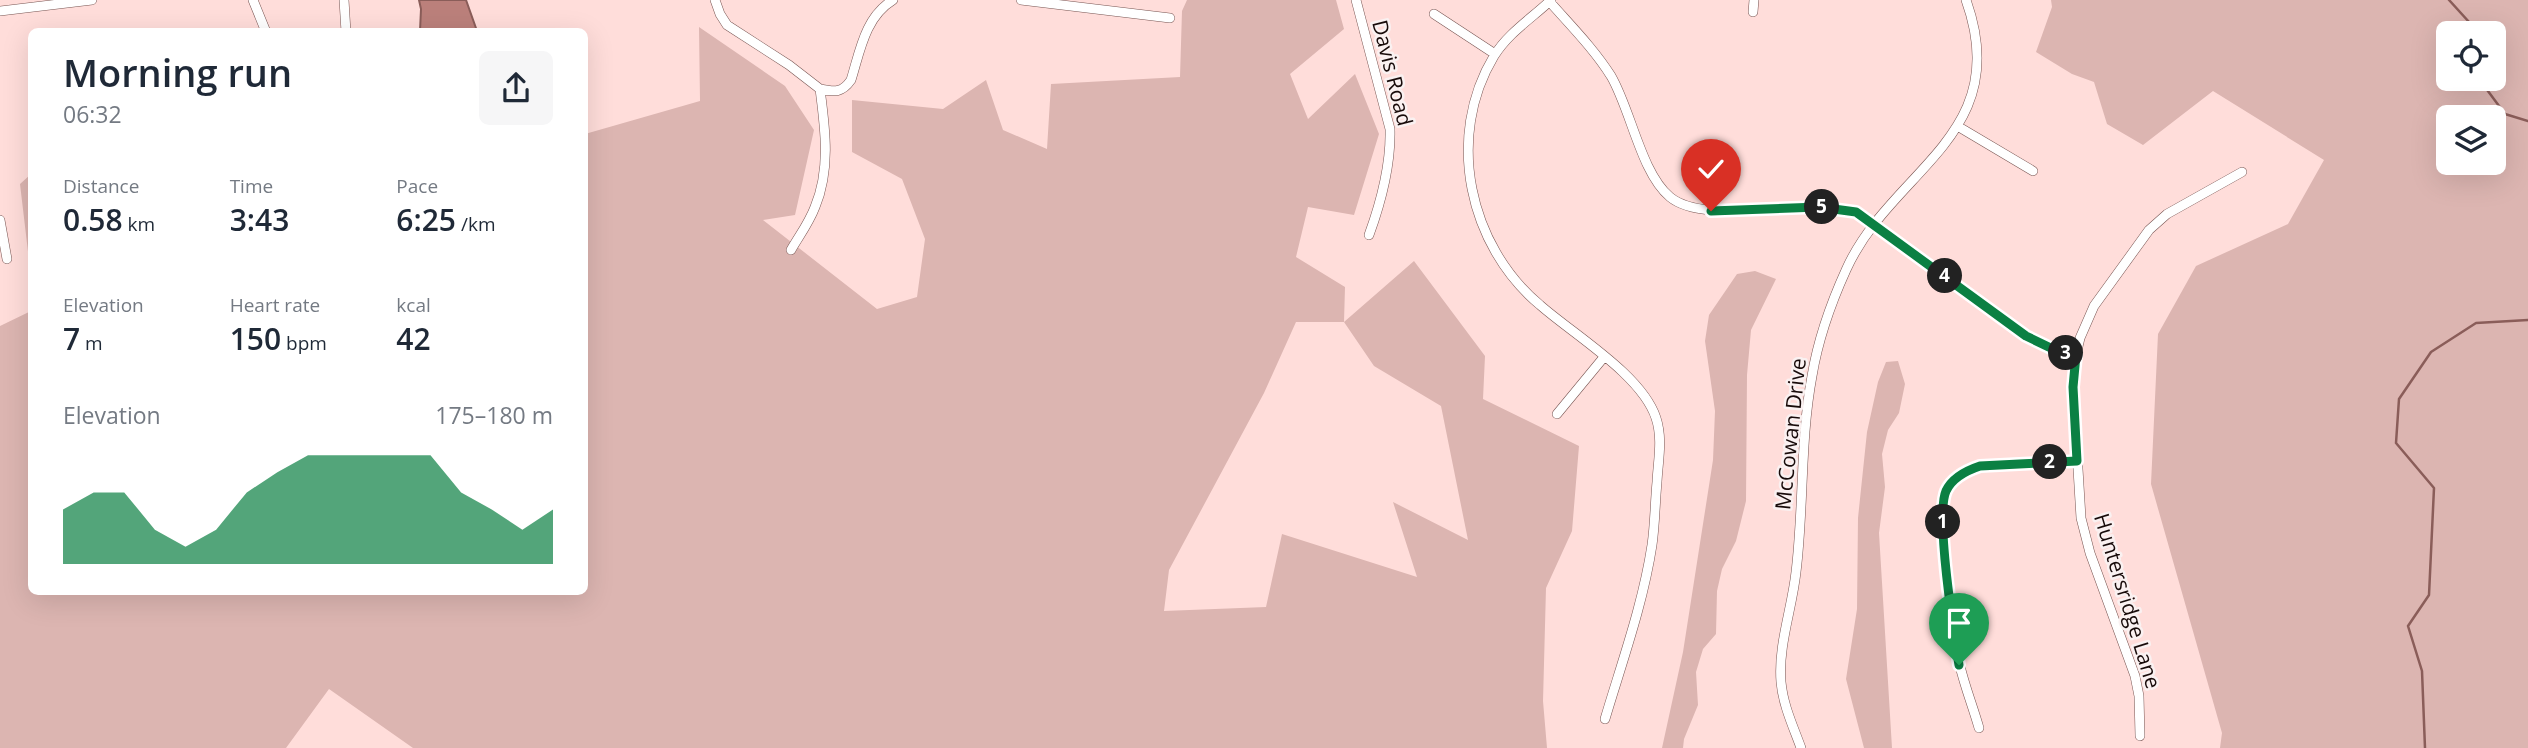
<!DOCTYPE html>
<meta charset="utf-8">
<style>
:root{--surface:#fff;--page:#f6f6f7;--text:#1f2937;--muted:#747a83;--accent:#0b8043}
body{margin:0;font-family:"Open Sans",sans-serif;background:var(--page);color:var(--text);height:100vh;display:flex;flex-direction:column;font-size:26px;white-space:nowrap}
*{box-sizing:border-box;margin:0}
p{font-size:23px;color:var(--muted)}
.icon{flex:none;width:38px;height:38px;fill:none;stroke:currentColor;stroke-width:2;stroke-linecap:round;stroke-linejoin:round}
.map{position:relative;flex:1;overflow:hidden}
.drawer{position:absolute;left:28px;top:28px;width:560px;height:567px;display:flex;flex-direction:column;background:var(--surface);border-radius:10px;box-shadow:0 7px 28px #0002}
.drawer>*{flex:none}
.buttons{position:absolute;left:2436px;top:21px;display:grid;gap:14px}
.buttons a{display:grid;place-items:center;width:70px;height:70px;border-radius:10px;background:var(--surface);box-shadow:0 7px 28px #0002;font-size:35px}
.pin{position:absolute;display:grid;place-items:center;width:60px;height:60px;color:#fff;margin:-72px -30px;border-radius:50% 50% 50% 0;rotate:-45deg;box-shadow:0 0 7px #0007}
.pin .icon{rotate:45deg}
.km{position:absolute;width:35px;height:35px;margin:-18px;border-radius:50%;background:#222;color:#fff;font-size:19px;line-height:35px;text-align:center}
.round{display:grid;place-items:center;flex:none;width:74px;height:74px;border-radius:10px;background:var(--page)}
.headline{display:flex;align-items:center;justify-content:space-between;height:119px;padding:0 35px}
h1{font-size:38px;font-weight:600;line-height:52px}
.stats{display:grid;grid-template-columns:repeat(3,1fr);gap:10px;height:119px;padding:7px 35px}
.stats div{display:grid;align-content:center}
.stats b{font-size:30px;font-weight:600}
.stats small{font-size:19px;font-weight:400}
.stats p{font-size:19px}
.chart{height:196px;padding:14px 35px}
.chart p{display:flex;justify-content:space-between}
.chart svg{width:100%;height:126px;margin-top:7px;fill:var(--accent);opacity:.7}
.map>svg:first-child{display:block}
.green{fill:#dcb5b1;fill-rule:evenodd}
.water{fill:#bb807b;stroke:#8a5d59;stroke-width:2}
.lines{fill:none;stroke-linecap:round;stroke-linejoin:round}
.stream{stroke:#8a5d59;stroke-width:2.5}
.street-casing{stroke:#785552;stroke-width:10}
.street{stroke:#fff;stroke-width:9}
.route-casing{stroke:#fff;stroke-width:14}
.route{stroke:#0b8043;stroke-width:9}
.labels{text-anchor:middle;stroke-width:5;stroke-linejoin:round;paint-order:stroke}
.street-label{font-size:21px;fill:#180b0a;stroke:#faf1f1}
</style>
<div class="map">
<svg width="2528" height="748" viewBox="0 0 2528 748">
<rect width="100%" height="100%" fill="#ffddda"/>
<path class="green" d="M1187 0H1336L1344 29 1290 74 1308 119 1355 74 1379 134 1354 215 1308 207 1296 257 1345 287 1344 322 1414 261 1485 356 1483 399 1579 446 1572 531 1546 588 1543 701 1547 748H413L329 689 286 748H0V326L31 311 32 592H584L585 134 700 101 699 27 785 86 814 130 795 215 763 220 877 309 917 297 925 239 902 179 852 152V100L943 109 986 80 1003 130 1047 149 1051 84 1180 77 1182 11ZM1296 322H1344L1374 366 1441 406 1468 540 1393 502 1417 577 1282 534 1266 607 1164 611 1169 570 1264 393Z
M2051 0H2528V748H2220L2222 733 2151 484 2158 334 2196 266 2288 224 2324 160 2213 91 2143 145 2107 124 2094 82 2072 74 2036 52 2052 7ZM2494 33V79H2448V33ZM2494 117V163H2448V117Z
M31 174V277L20 184Z
M1755 271 1776 279 1751 330 1747 375 1746 501 1736 541 1722 569 1717 591 1716 634 1703 649 1696 672 1698 705 1684 739 1683 748H1662L1683 652 1713 460 1715 411 1705 341 1709 315 1737 274Z
M1898 361 1905 384 1899 413 1888 430 1882 454 1885 487 1879 533 1892 748H1864L1846 679 1857 609 1858 518 1867 432 1878 382 1886 362Z"/>
<path class="water" d="M419 0H466L477 31H420L421 9Z"/>
<g class="lines">
<path class="stream" d="M2449 0 2479 33
M2479 79 2505 114 2528 121
M2425 748 2422 671 2408 626 2429 595 2434 488 2396 443 2399 399 2431 352 2476 323 2528 320"/>
<defs>
<path id="street" d="M253 0 266 32
M344 0 346 32
M715 0 720 14 727 25 789 65 820 89C825 128 831 169 815 207 809 223 799 236 791 250
M1021 0 1170 18
M1356 0 1390 129C1391 164 1381 202 1369 235
M1551 0C1532 18 1508 33 1494 56 1445 137 1469 246 1540 305 1574 335 1642 375 1656 418 1663 439 1658 461 1657 482 1655 503 1655 524 1652 545 1643 604 1622 662 1605 719
M1549 1C1571 26 1594 49 1611 76 1631 110 1641 173 1670 197 1681 206 1697 209 1711 210L1819 207 1856 212 2026 336 2057 351 2076 355
M0 11 92 0
M1753 12 1754 0
M1434 14 1495 54
M820 89C835 92 842 93 851 80 860 51 865 17 893 0
M1959 127 2033 171
M0 220 7 259
M1557 414 1604 357
M1979 728C1973 707 1965 687 1960 666 1953 638 1936 513 1947 490 1953 477 1968 470 1981 466L2077 461
M2140 736 2139 696 2135 676 2090 553 2081 518 2073 387 2076 355 2080 338 2094 306 2149 230 2167 214 2242 172
M1801 748C1793 726 1783 705 1781 682 1778 645 1792 609 1796 572 1804 507 1800 440 1812 376 1818 340 1831 303 1846 270 1891 169 2015 136 1966 0"/>
</defs>
<use href="#street" class="street-casing"/>
<use href="#street" class="street"/>
</g>
<g class="lines">
<defs>
<path id="route" d="M1711 211 1819 207 1856 212 2026 336 2057 351 2076 355 2073 387 2077 461 1980 466C1968 470 1952 478 1946 491 1935 517 1954 633 1959 665"/>
</defs>
<use href="#route" class="route-casing"/>
<use href="#route" class="route"/>
</g>
<g class="labels">
<g class="street-label">
<text transform="translate(1392 73) rotate(76)" y="7">Davis Road</text>
<text transform="translate(1791 434) rotate(-84)" y="7">McCowan Drive</text>
<text transform="translate(2127 601) rotate(73)" y="7">Huntersridge Lane</text>
</g>
</g>
</svg>
<div class="buttons">
<a><svg class="icon" aria-label="locate" viewBox="0 0 24 24"><circle cx="12" cy="12" r="6"/><path d="M12 2v4M12 18v4M2 12h4M18 12h4"/></svg></a>
<a><svg class="icon" aria-label="layers" viewBox="0 0 24 24"><path d="M12 4l9 5-9 5-9-5zM3 14l9 5 9-5"/></svg></a>
</div>
<div class="pin" style="left:1959px;top:665px;background:#1e9e55"><svg class="icon" aria-label="arrive" viewBox="0 0 24 24"><path d="M6 21V4h12l-3 4 3 4H6"/></svg></div>
<div class="pin" style="left:1711px;top:211px;background:#d93025"><svg class="icon" aria-label="check" viewBox="0 0 24 24"><path d="M5 12l5 5 9-10"/></svg></div>
<b class="km" style="left:1943px;top:522px">1</b>
<b class="km" style="left:2050px;top:462px">2</b>
<b class="km" style="left:2066px;top:353px">3</b>
<b class="km" style="left:1945px;top:276px">4</b>
<b class="km" style="left:1822px;top:207px">5</b>
<section class="drawer">
<div class="headline"><div><h1>Morning run</h1><p>06:32</p></div><a class="round"><svg class="icon" aria-label="share" viewBox="0 0 24 24"><path d="M12 15V3M7 8l5-5 5 5M5 13v7h14v-7"/></svg></a></div>
<div class="stats">
<div><p>Distance</p><b>0.58<small> km</small></b></div>
<div><p>Time</p><b>3:43</b></div>
<div><p>Pace</p><b>6:25<small> /km</small></b></div>
</div>
<div class="stats">
<div><p>Elevation</p><b>7<small> m</small></b></div>
<div><p>Heart rate</p><b>150<small> bpm</small></b></div>
<div><p>kcal</p><b>42</b></div>
</div>
<div class="chart"><p><span>Elevation</span>175–180 m</p>
<svg viewBox="0 0 160 44" preserveAspectRatio="none"><path d="M0 44V25L10 19L20 19L30 32L40 38L50 32L60 19L70 12L80 6L90 6L100 6L110 6L120 6L130 19L140 25L150 32L160 25V44z"/></svg>
</div>
</section>
</div>
